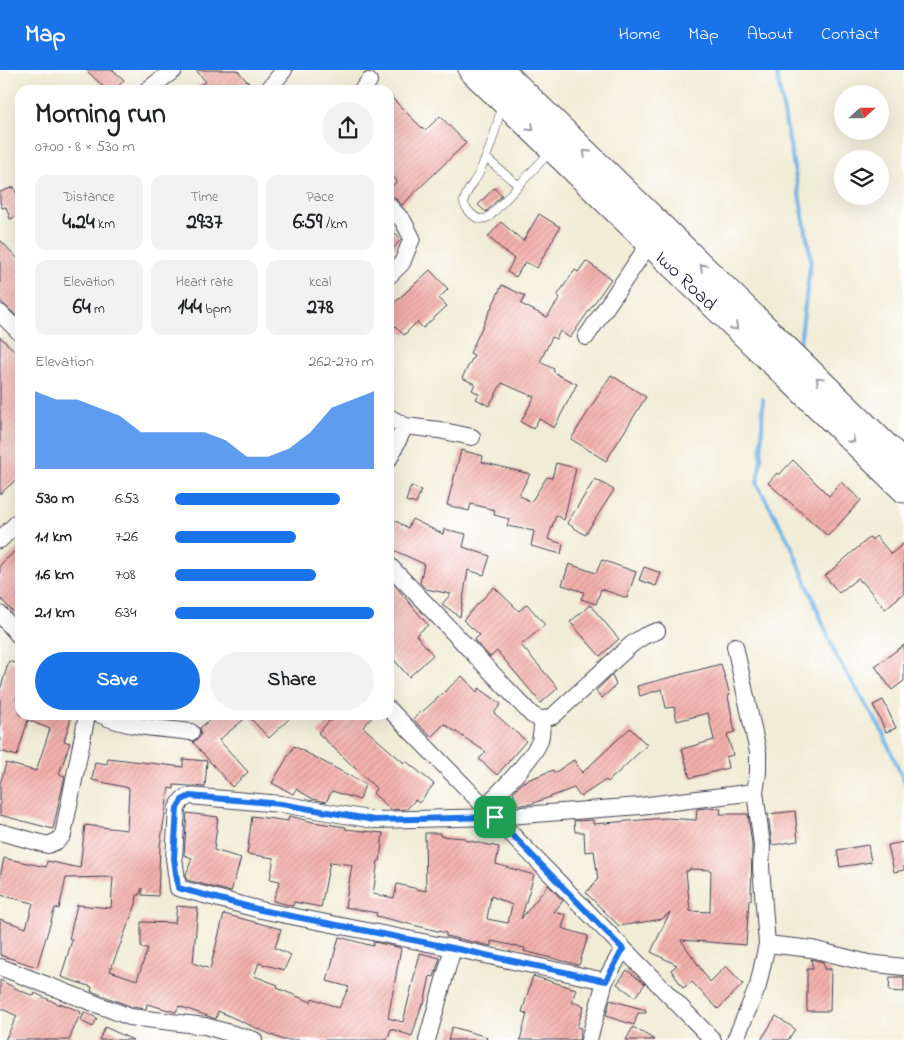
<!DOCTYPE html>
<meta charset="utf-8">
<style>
:root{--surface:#fff;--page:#f2f2f2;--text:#202124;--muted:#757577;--accent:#1a73e8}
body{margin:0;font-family:"Indie Flower",sans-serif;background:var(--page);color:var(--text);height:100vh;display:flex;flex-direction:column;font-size:19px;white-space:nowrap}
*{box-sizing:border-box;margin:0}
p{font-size:16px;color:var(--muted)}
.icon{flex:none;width:28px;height:28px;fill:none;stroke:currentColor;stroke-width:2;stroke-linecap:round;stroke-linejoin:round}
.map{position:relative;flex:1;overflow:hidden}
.side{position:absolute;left:15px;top:15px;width:379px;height:635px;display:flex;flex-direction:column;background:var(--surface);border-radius:15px;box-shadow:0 5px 20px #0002}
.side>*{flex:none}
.needle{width:32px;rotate:69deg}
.tools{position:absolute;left:834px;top:15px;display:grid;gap:10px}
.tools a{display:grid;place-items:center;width:55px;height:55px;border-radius:50%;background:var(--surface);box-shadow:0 5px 20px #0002;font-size:25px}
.pin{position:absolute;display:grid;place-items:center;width:42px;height:42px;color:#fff;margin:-21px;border-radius:10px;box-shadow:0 2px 8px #0006}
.round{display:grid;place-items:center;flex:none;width:52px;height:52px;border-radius:26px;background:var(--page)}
.headline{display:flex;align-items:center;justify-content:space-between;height:85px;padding:0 20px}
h1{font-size:28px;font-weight:700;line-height:38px}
.stats{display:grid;grid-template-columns:repeat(3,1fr);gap:8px;height:85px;padding:5px 20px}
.stats div{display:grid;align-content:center;border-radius:12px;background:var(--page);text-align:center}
.stats b{font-size:21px;font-weight:700}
.stats small{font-size:14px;font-weight:400}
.stats p{font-size:14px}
.chart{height:140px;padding:10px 20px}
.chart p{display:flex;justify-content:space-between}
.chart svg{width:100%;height:90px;margin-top:5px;fill:var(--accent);opacity:.7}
.action{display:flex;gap:10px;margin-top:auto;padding:10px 20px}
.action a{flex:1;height:58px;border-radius:30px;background:var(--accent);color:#fff;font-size:20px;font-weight:700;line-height:58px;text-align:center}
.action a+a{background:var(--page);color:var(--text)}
ul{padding:0 20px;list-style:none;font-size:16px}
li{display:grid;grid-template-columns:80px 60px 1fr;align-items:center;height:38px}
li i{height:12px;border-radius:6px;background:var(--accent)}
header{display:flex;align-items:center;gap:30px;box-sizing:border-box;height:70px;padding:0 25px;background:var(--accent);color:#fff}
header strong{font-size:24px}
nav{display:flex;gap:28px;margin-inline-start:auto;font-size:18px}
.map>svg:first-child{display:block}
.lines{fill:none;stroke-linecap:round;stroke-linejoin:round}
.stream{stroke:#6fb4e5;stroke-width:4}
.building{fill:url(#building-hatch);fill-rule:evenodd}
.service-casing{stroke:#414052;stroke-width:9}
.minor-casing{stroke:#414052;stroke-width:18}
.primary-casing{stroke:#414052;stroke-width:27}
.service{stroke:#fff;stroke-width:8}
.minor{stroke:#fff;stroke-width:16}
.primary{stroke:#fff;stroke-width:25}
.oneway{stroke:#9c9ca7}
.route-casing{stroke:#fff;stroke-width:10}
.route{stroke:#1a73e8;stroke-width:6}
.labels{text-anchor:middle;stroke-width:4;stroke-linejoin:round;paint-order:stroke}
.street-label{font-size:20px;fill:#22223b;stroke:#fff}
</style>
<header>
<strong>Map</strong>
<nav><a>Home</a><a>Map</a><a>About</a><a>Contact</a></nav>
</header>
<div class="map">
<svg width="904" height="970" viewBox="0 0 904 970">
<defs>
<pattern id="building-hatch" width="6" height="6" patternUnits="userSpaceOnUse" patternTransform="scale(1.25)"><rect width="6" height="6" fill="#f3b0ab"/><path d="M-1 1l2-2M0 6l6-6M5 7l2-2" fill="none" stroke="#d09794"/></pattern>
</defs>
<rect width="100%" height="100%" fill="#fff"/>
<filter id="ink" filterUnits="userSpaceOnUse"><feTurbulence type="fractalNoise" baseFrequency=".02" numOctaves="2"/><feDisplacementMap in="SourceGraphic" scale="10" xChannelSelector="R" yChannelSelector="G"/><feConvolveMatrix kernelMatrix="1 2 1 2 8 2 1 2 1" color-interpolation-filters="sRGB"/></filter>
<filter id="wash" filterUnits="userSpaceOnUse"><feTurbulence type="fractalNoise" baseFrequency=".0096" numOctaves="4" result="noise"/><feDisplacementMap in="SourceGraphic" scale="20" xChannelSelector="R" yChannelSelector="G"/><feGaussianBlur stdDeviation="1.12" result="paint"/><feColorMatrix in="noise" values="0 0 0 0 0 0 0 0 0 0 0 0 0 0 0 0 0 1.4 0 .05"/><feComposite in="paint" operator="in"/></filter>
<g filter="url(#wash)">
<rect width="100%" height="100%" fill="#f1ecd5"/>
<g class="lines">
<path class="stream" d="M776 0 811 189 800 273
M763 329 761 389 757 414 791 475 836 586 880 657 904 711"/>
</g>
<g id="blocks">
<path class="building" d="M86 0H113L124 10 115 20H107Z
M196 0H237L255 20H188L206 12Z
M389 25 425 61 440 46 466 73 402 135 389 122V120L397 111 389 102Z
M14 117 20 132V145L10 149 6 137 2 138 0 132V122Z
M494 118 502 125 486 142 478 135Z
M539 144 560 157 537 198 525 192 516 207 507 202 514 189 488 167 501 152 523 171Z
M389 157 401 169 389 184Z
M0 170 20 191V249L0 231Z
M586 191 611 209 570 268 560 261 556 269 552 267 540 292 554 299 553 301 560 306 577 314 554 358 539 349 533 359 521 352 534 327 502 313 489 336 476 329 479 324 472 320 475 314 462 308 474 285 470 283 502 215 525 226 521 234 547 247 560 228 557 226 568 210 575 200 578 202Z
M430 200 448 219 439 228 447 236 423 258 417 252 404 265 389 250V238Z
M0 267 20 286V406L0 424Z
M611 305 646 327 606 391 571 369Z
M461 380 483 386 482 392 530 404 519 425 531 432 547 407 552 408 556 393 576 398 564 450 556 445 548 469 563 474 561 484 531 476 534 461 507 456 509 449 494 445 495 440 471 434 469 441 447 435Z
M793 390 829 426 841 412 861 430 828 466 768 413 777 403 779 405Z
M595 409 614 420 585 465 567 453Z
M411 416 421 420 416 434 406 431Z
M389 447 408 458 412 449 443 464 444 459 466 464 463 477 490 486 484 505 468 500 460 547 442 534 451 524 426 519 420 513 424 494 389 478Z
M876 466 891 484 904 473V523L885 539 862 511 861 512 858 508 839 523 825 506 870 467 872 470Z
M20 476V537L13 542 0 528V495Z
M602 490 636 502 627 528 601 519 596 534 581 529 584 522 562 515 569 494 596 503Z
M644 497 661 503 656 516 639 510Z
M393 513 428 555 416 565 433 585 409 607 389 584V517Z
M494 517 519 541 527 534 545 555 521 575 558 618 541 633 497 581 490 587 474 570 480 565 463 550Z
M590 535 619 569 600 586 570 552Z
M904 575V611L892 620 875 596Z
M9 591 20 595V616L16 630 20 632V645H72L64 671 70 673 59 704 65 706 53 759 0 745V714L6 693 36 701 50 659 28 650 17 686 0 681V620Z
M721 594 730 625 728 626 735 662 727 664 733 685 726 687 728 698 690 708 682 679 714 670 708 643 677 651 674 637 666 638 662 619 640 626 637 616Z
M612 605 616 615 602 628 596 621Z
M462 606 477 622 479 618 501 634 494 643 526 671 497 705 479 689 486 682 444 654 431 667 413 649 421 641 422 642Z
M883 630 896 658 886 662 873 635Z
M215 645H293L269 668 248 646 219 670 248 702 232 717 193 672 199 668 201 663 200 658Z
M340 645H374L363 657 404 693 406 691 434 714 419 733 415 730 407 739 391 740 373 723 376 718 318 663 330 650 331 651Z
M630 658 647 675 608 712 606 710 580 727 574 718 531 734 518 735 513 722 523 712 553 700 554 703 574 690 582 703Z
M294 676 365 714 360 730 332 721 326 732 313 729 296 719 293 724 272 713Z
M108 688 183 697V689L207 691 205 717 174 715V719L169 718 160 776 158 826 142 825V818L139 825H137L136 834 110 901 137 910 148 878H141V852L175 853 177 836 198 838 193 893 210 899 224 844 281 859 275 878 291 885 284 900 259 893 254 906 278 915 277 918 311 932 312 928 339 938 349 917 327 911 339 867 373 876 374 872 401 878 388 948 403 952 420 883 440 888 434 907 430 906 424 934H422L412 966 391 959 387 970H283L218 941 216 949 179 936 176 942 147 934 146 939 132 937 91 921 92 917 61 907 72 870 69 869 77 835 111 838 113 807 66 808 59 839 55 838 37 897 0 885V849L26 858 33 833 0 825V807L4 788 46 797 47 791 80 798 85 755 127 760 129 718 92 710 95 692 107 694Z
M707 738 721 739 720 744H748L752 775 751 830H749L746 875 681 870 710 912 726 896 743 914 718 939 692 912 683 918 671 900 677 895 651 882 670 842 662 849 619 856 586 823 598 809 594 781 585 782 584 762H575L574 751 593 750V754L665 748 696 750 697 739ZM689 799 711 800 710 842 690 841 686 801H689Z
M795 741 798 771 772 775 768 744Z
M187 743 218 747 214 780 241 788 231 822 187 810 186 805 192 788 184 785Z
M252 746 288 751 289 746 313 752 346 757 345 759 383 763 380 791H378L373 824 394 828 397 814 426 821 425 763H440V766L465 768V770L499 777 496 794 534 805 521 849 548 815 563 831 554 842 566 845 562 858 588 866 579 895 524 881 525 878 491 871V876L446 866V863L376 846 377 843 345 837 352 795 330 792 321 837 294 832 293 836 273 831 280 811 270 809 274 788 247 784ZM491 826 512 835 508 853 487 849Z
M904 772V800L894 802 888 775Z
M868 775 871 792 840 797 837 780Z
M811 889 823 892 824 899H831L830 941H807V899H813Z
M627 900 645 914 635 927 617 914Z
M533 906 576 919 572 932 584 936 577 957 581 958 579 970H520L527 944 522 942Z
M890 907H904V922L889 921Z
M0 910 21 921 34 926 35 923 60 935V933L81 942 69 970H5L17 946 0 938Z
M610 930 646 940V943H638L634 955 606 946Z
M84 942 97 948 93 957 81 951Z
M776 946 795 959 788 970H761Z
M105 957 133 970H99Z
M452 957 487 967 486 970H448Z
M633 957 655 970H626Z"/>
</g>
</g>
<g filter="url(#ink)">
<use href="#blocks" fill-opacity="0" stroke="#414052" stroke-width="1"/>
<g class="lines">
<defs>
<path id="service" d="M501 36C496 62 490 79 479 103 475 112 465 122 464 131 463 137 475 149 481 149 483 149 487 148 489 147L551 81
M486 88 519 116"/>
<path id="minor" d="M147 20 174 0
M268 20 284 0
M362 20 369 11
M389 136 403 151 412 168 402 193 389 206
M0 243 20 263
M586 267 649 174
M389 347 405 356 439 360 472 367
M389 389 405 356
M0 470 20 450
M389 495 532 645 542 650 553 646 632 574 644 566 657 561
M0 544 20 567
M735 576 758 682V702L755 722 762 775 761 797 767 874 758 916 735 970
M389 639 713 970
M101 645C128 658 162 658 191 662
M485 737C500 721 530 692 539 673 542 666 542 658 542 650
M0 762 48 775 57 771 63 765 87 645
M767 874 812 879 868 893 904 897
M0 897 130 947 205 956 254 970
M605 911 453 878 261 840 178 818 174 788 177 738 182 730 189 726 281 734 374 750 495 747 640 736 755 722
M427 970 453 878
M589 970 605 911 623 879"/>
<path id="primary" d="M471 0 904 420
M501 0 904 393"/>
</defs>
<use href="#service" class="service-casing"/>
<use href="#minor" class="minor-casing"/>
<use href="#primary" class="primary-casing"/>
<use href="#service" class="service"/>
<use href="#minor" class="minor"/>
<use href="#primary" class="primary"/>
</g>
<defs><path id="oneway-chevron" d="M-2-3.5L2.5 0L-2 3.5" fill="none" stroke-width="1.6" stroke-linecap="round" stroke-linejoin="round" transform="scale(1.25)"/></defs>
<g class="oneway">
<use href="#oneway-chevron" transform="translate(531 58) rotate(44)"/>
<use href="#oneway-chevron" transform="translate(586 83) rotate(-136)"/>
<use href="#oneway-chevron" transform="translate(703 197) rotate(-136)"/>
<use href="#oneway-chevron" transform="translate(735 257) rotate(44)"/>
<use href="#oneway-chevron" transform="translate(819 310) rotate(-136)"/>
<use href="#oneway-chevron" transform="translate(852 370) rotate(44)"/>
</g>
</g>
<g class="lines" filter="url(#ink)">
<defs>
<path id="route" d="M190 726 281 734 374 750 495 747 623 879 606 911 453 878 261 840 178 818 174 788 177 738 182 730Z"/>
</defs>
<use href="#route" class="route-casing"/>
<use href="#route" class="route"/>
</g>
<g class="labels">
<g class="street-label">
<text transform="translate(687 210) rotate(44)" y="7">Iwo Road</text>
</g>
</g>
</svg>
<div class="tools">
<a><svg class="needle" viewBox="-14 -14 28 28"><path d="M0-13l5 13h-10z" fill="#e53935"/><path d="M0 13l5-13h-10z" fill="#757577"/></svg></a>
<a><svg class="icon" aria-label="layers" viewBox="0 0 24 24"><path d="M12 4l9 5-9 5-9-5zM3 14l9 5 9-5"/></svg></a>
</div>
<div class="pin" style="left:495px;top:747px;background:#1e9e55"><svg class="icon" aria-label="arrive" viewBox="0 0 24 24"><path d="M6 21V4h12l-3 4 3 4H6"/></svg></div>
<section class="side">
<div class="headline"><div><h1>Morning run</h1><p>07:00 · 8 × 530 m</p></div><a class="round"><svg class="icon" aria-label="share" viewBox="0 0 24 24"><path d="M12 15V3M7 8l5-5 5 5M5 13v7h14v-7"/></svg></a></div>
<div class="stats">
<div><p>Distance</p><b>4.24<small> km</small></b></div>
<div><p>Time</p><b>29:37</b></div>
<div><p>Pace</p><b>6:59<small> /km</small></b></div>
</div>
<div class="stats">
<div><p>Elevation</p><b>64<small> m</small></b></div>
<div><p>Heart rate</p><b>144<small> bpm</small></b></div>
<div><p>kcal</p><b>278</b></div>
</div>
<div class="chart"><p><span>Elevation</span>262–270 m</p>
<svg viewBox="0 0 160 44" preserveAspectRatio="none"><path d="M0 44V6L10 10L20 10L30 14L40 18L50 26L60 26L70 26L80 26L90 30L100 38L110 38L120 34L130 26L140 14L150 10L160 6V44z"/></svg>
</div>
<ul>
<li><b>530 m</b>6:53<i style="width:83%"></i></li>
<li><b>1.1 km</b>7:26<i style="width:61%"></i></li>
<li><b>1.6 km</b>7:08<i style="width:71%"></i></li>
<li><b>2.1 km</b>6:34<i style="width:100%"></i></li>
</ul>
<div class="action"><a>Save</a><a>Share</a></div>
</section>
</div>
